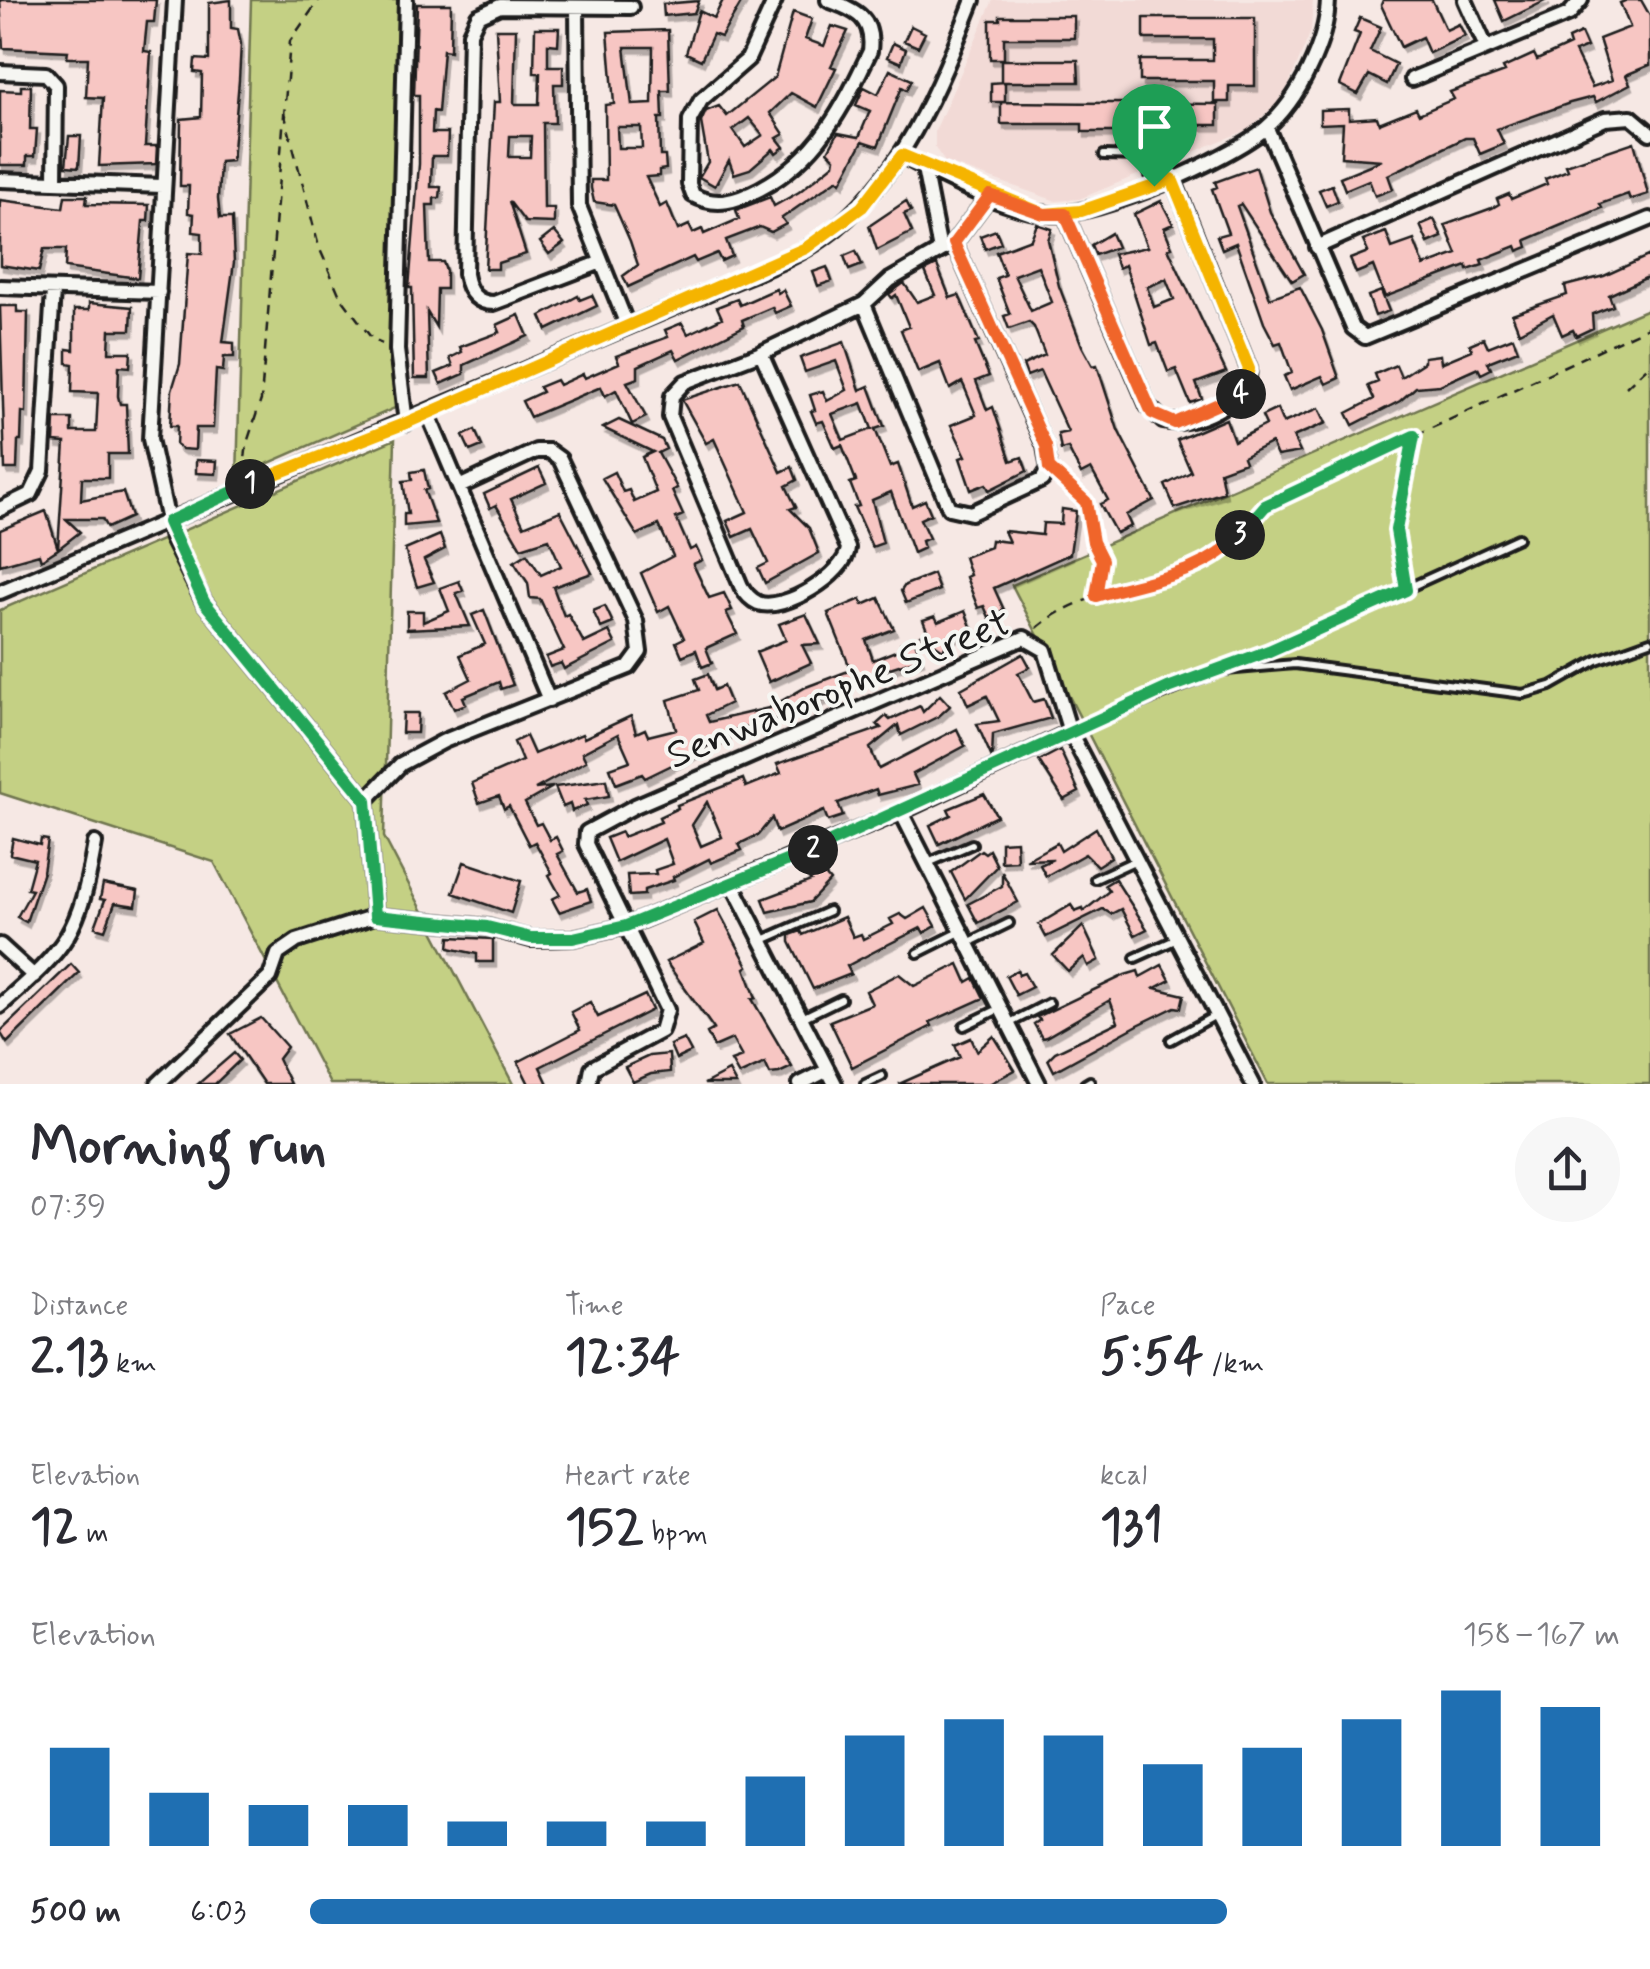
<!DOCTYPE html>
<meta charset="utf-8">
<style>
:root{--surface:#fff;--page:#f7f7f7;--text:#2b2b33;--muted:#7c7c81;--accent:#1f6fb2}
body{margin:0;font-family:Mynerve,sans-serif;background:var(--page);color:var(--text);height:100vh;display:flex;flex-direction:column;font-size:38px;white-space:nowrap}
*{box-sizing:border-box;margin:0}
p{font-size:32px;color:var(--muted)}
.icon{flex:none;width:55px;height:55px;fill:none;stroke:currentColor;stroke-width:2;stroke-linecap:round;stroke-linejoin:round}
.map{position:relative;height:1084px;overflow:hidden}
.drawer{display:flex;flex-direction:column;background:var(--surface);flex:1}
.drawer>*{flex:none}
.pin{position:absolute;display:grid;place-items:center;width:85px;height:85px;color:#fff;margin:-102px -42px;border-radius:50% 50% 50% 0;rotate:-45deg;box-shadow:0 0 10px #0007}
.pin .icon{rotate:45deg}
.km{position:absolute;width:50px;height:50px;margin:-25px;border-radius:50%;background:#222;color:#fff;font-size:28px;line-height:50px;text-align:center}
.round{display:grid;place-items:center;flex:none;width:105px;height:105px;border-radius:52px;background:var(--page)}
.headline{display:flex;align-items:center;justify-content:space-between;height:170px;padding:0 30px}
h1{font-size:55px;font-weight:800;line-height:75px}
.figures{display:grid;grid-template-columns:repeat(3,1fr);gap:15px;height:170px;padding:10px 30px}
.figures div{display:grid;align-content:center}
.figures b{font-size:50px;font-weight:800}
.figures small{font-size:28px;font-weight:400}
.figures p{font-size:28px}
.chart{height:280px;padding:20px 30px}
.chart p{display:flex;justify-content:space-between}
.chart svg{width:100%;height:180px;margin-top:10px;stroke:var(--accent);stroke-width:6}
ul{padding:0 30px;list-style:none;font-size:32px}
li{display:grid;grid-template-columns:160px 120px 1fr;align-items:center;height:75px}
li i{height:25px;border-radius:12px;background:var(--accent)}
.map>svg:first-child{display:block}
.built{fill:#f2dad6}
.green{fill:#c4d084;stroke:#707650;stroke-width:2.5}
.building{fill:#f7c6c3;stroke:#1c1c1c;stroke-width:2.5;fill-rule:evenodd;filter:url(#shadow)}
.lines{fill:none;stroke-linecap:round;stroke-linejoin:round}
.service-casing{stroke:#1c1c1c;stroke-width:14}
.minor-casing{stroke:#1c1c1c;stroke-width:20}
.path{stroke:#1c1c1c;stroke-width:2.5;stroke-dasharray:10 8;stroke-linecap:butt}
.service{stroke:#f6f6f2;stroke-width:6}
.minor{stroke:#f6f6f2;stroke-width:12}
.split-1-casing{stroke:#fff;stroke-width:20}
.split-2-casing{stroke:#fff;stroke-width:20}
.split-3-casing{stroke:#fff;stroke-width:20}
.split-4-casing{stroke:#fff;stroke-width:20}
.split-5-casing{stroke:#fff;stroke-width:20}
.split-1{stroke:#f5b400;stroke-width:12}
.split-2{stroke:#22a559;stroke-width:12}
.split-3{stroke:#22a559;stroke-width:12}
.split-4{stroke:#f0652b;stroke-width:12}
.split-5{stroke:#f5b400;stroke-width:12}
.labels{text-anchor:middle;stroke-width:8;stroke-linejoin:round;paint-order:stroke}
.street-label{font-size:40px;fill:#1c1c1c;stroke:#f6f6f2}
</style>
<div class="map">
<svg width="1650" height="1084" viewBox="0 0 1650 1084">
<defs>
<filter id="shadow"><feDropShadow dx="3" dy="5.5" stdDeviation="0" flood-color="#0004"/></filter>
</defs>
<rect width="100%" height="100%" fill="#f6e8e4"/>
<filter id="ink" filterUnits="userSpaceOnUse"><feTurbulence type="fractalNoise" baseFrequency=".01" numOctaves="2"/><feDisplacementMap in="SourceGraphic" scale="20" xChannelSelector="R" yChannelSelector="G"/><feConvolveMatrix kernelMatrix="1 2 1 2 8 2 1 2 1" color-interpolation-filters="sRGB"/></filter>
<g filter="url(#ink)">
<path class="built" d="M993 0H1313L1311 31 1283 99 1249 129 1079 199 1056 201 945 162 935 148V131Z"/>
<path class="green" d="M251 0H401L395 408 237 477Z
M1650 308V1084H1268L1012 585Z
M395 439 384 837 513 1084H330L214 862 0 793V610Z"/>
<path class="building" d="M0 0H156L154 22H147L144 51 151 52 145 146H157L156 164 99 166 103 98 86 97 88 58H67L68 51 3 48Z
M231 0V28L238 29 241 44 239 80 232 161 220 162 218 199 220 218H232L234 262 223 342 234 343V357H224L223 371 216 370 213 428H196L195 450 182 449 176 445 177 426H170L172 390 180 364 188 253 202 254V233L193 232 194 214 188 213 189 186H180L181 119 201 117 202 73 194 72 195 59 209 60V3Z
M723 0H743L721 37 713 34 701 60 686 53 699 11 714 18Z
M1383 0H1432L1446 30 1459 24 1465 36 1429 53 1422 37 1401 47 1381 5Z
M1495 0H1547L1504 21Z
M1627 0H1641L1650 16V65L1626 75 1630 84 1596 102 1593 97 1570 103 1497 129 1504 144 1480 154 1473 138H1465L1388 175 1393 189 1375 196 1369 180 1345 190 1340 177 1382 160 1341 157 1343 123 1320 124V110L1349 109V119L1377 117 1379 123 1416 108 1419 114 1454 99 1450 92 1505 72 1503 68 1534 54 1537 60 1570 45 1568 39 1581 33 1587 47 1575 52 1592 87 1612 80 1599 39 1630 27 1620 3Z
M699 1 694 13 664 16 663 4Z
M417 4H451L450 51 443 50 438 112 433 111 432 133H448L447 156H432L431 187H441L440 198H434V205H427L429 262H443L446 271V289H437L436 327 427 312 429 378H414L412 288H409L419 164V95H414Z
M793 12 812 19 805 39 824 46 832 26 848 31 831 66 836 68 817 107 791 93 770 113 784 134 777 138 784 147 776 153 773 149 750 169 734 174 729 160 715 186 699 177 708 162 701 122 706 111 719 106 727 116 775 77ZM749 118 763 135 745 147 733 130Z
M1000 16H1074V38H1004V59H990V20H1000Z
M1144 18H1255V86H1229V102H1214V81H1140V60H1213V39H1144Z
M1360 18 1381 27 1370 51 1396 64 1387 84 1369 75 1358 94 1340 85 1360 34 1354 32Z
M911 26 925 33 918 47 904 41Z
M535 28H559L558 45 548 44V66H563V84H554L555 123H543L544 208H554V223L525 222 509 201 526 254 498 263V269H485L494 102H500L496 29H516L514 104H539L540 73H534ZM510 136H531L530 157H509Z
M668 30 670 91H662L663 118H659L660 156H665L666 169 659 170V176L646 177 660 207 667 203 678 230 689 225 693 233 702 229 704 234 739 219 736 210 770 197 774 206 799 192 834 164 835 158 828 151 838 133 859 137 870 111 856 105 864 87 878 94 890 70 912 80 907 90 902 87 878 146 863 141 841 182 838 179 782 218 786 224 771 232 760 227 726 240 732 256 721 261 717 253 696 262 693 257 628 287 623 276 638 265 630 241 614 205 594 202 591 188V180H606L605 105 614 104 608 32ZM625 47H653L652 104 632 105ZM617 127H641L642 148H618Z
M893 43 906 49 901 63 887 57Z
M1001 60H1078L1079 82H1001Z
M1005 82V102H991V83Z
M21 86H31L30 129H37L35 156H27V165H0V90L21 91Z
M1001 102 1218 104V125H1141V132H1082V124H1001Z
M69 136H81L79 167 66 166Z
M1634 142 1648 194 1630 200 1628 194 1600 204 1602 208 1526 240 1528 247 1518 251 1516 246 1481 260 1483 265 1468 270 1467 266 1385 297 1373 266 1356 273 1350 259 1368 252 1363 241 1386 232 1392 248 1414 240 1424 266 1457 254 1445 225 1492 208 1499 204 1497 199 1509 194 1511 199 1547 184 1545 179 1568 170 1566 165Z
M1256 167 1270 212 1304 274 1292 281 1241 204 1237 206 1270 298 1300 287 1322 330 1339 378 1326 384 1322 376 1290 390 1284 376 1292 373 1281 342 1275 344 1264 323 1236 243 1222 249 1217 236 1228 233 1212 189 1217 187 1215 182Z
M1332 185 1338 201 1326 206 1319 190Z
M65 196H87L86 204 149 205 148 221H143L138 278 65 268 66 249H44L39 271 0 265V200L63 208Z
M906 201 911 211 904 214 912 232 877 250 869 226Z
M1161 201 1173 224 1164 228 1172 247 1168 248 1226 372 1196 383 1202 399 1190 403 1176 369 1168 372 1157 343 1151 345 1125 265 1118 268 1113 254 1147 247 1134 214ZM1166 279 1174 299 1154 307 1147 287Z
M1434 219 1442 237 1428 243 1420 225Z
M1037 224 1052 229 1048 240 1059 286 1082 346 1093 366 1097 365 1118 430 1154 500 1126 515 1131 526 1116 533 1100 504 1108 500 1091 469 1081 474 1068 448 1061 450 1058 434 1068 432 1040 371 1027 376 1023 365 1045 355 1034 327 1029 322 1009 329 1004 316 1010 314 996 278 1005 275 996 252 1031 239ZM1038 266 1052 302 1031 311 1014 275Z
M996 230 1001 243 985 249 980 236Z
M554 231 564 243 549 254 540 242Z
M1111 233 1117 247 1095 255 1091 245Z
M856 251 862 265 849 270 844 256Z
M1650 255V276L1609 295 1613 306 1592 314 1593 328 1576 336 1573 330 1562 335 1553 314 1519 332 1512 314 1567 295 1565 286 1604 276Z
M937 265 950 298 959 295 979 342 975 343 989 376 976 381 987 410 993 407 1011 461 1022 457 1027 471 989 490 986 484 971 490 960 458 966 456 951 425 976 415 964 386 962 382 950 389 940 363 918 372 901 330 909 327 896 295 892 298 889 294 904 283 917 302 935 295 925 271Z
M827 267 832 281 818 286 813 272Z
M776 289 778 293 783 290 791 306 775 313 772 307 742 320 744 326 678 359 673 350 638 366V378L627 382 646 417 632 424 616 390 605 396 601 387 530 417 522 401 542 392 539 387 556 380 559 385 583 374 585 378 619 363 616 356 668 337 665 330 682 323 688 334 722 318 717 307 737 299 740 305Z
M1381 291 1389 311 1375 316 1368 296Z
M592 295 597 306 547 330 541 316 578 296 580 300Z
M89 303 132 307 131 330H110L109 352H131L130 367 119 366 118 396 120 404H126L128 454H108V478H82L81 500 123 492 131 517 107 528 102 519H66L80 532 58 549 65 443 54 442 55 419H72V432H96L98 393 72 392 73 364 67 363V349L74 350V310H89Z
M0 306H17V312H28L26 413 22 412 21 441H18L17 469H5Z
M519 315 528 336 464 365V374L441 384 436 373 453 366 450 358 462 352 460 347 500 332 497 325Z
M1513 337 1518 350 1488 362 1491 369 1481 374 1478 368 1440 385 1416 387 1400 401 1353 425 1347 413 1374 399 1368 386 1378 382 1375 374 1396 365 1401 377 1424 362V357L1440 355 1441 363 1472 350 1470 344 1484 338 1488 347Z
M844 342 860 390 869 386 884 426 875 429 890 467 898 464 912 506 925 500 931 514 920 519 929 538 922 541 924 548 913 553 891 492 872 500 883 543 872 547 854 507 859 506 850 483 856 481 842 445 835 448 823 421 816 423 811 411 815 410 810 395 823 391 827 401 847 390 836 361 805 372 800 358ZM862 403 872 429 843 440 832 414Z
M740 381 781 472 792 467 797 480 786 486 796 507 790 509 809 528 819 553 765 583 758 568 768 563 752 529 734 537 727 521 747 512 714 439 706 443 682 400Z
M1319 408 1326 423 1293 437 1300 452 1277 456 1271 443 1243 457 1245 462 1220 471 1224 492 1175 508 1165 485 1191 472 1177 440 1226 419 1234 441 1266 425 1262 416 1277 409 1283 423Z
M619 420 662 440 666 449 658 453 677 488 672 491 683 515 676 518 690 550 696 547 702 560 693 564 709 598 724 593 732 610 726 612 737 634 706 648 712 663 702 667 696 650 682 656 676 642 684 638 669 606 658 612 641 573 673 556 659 525 637 535 602 478 614 472 623 492 629 490 634 502 656 492 642 457 653 452 603 428Z
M475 430 482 446 470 451 463 436Z
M196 460 217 461 216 474 196 473Z
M539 468 546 483 511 499 524 526 560 511 592 573 553 587 564 616 568 614 584 643 609 631 615 643 564 669 561 663 550 667 546 657 564 650 540 599 530 598 528 583 514 562 527 554 541 575 561 566 549 539 521 548 496 505 490 508 484 494Z
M424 470 428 489 424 490 436 523 404 526V514H408L403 481 412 480 411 472Z
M1062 509 1076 511 1070 554 994 588 1004 610 989 617 984 606 978 608 966 577 970 575 964 557 990 547 991 540 1009 542 1004 531 1042 535 1043 523 1061 524Z
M46 511 58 549 41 560 39 554 0 565V530Z
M440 535 445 549 424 560 434 582 417 587 405 550Z
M933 574 939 590 906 603 901 591 905 585Z
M459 581 463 591 456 593 470 626 407 629V611H423V622L449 611 440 588Z
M879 598 894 629 866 640 873 660 903 648 901 643 914 638 921 658 846 682 849 688 822 700 801 705 780 718 727 732 728 735 682 760 645 778 642 774 616 784 610 768 630 761 618 734 582 753 586 761 535 789 553 787 525 803 536 825 541 823 550 840 556 837 563 851 557 854 578 892 587 889 591 901 559 912 552 899 560 895 549 875 552 873 535 842 529 845 509 806 504 809 499 796 479 803 472 783 522 761 514 742 526 736 534 754 582 734 584 738 631 716 636 733 645 729 648 736 676 729 668 700 699 690 695 679 708 674 714 690 723 686 730 703 706 715 709 722 769 708 806 687 851 670 828 613 861 599 863 605Z
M605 606 613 623 601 628 593 611Z
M484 610 513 685 501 689 499 682 463 697 466 704 454 709 446 692 471 679 460 655 485 644 472 615Z
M965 611 972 629 952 637 943 650 921 635 928 633 923 620 935 616 938 622Z
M806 614 820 644 802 645 811 663 769 682 756 652 786 640 779 624Z
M1023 654 1030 667 1018 673 1033 702 1044 699 1051 718 993 734 992 758 977 724 999 721 987 696 968 705 961 689Z
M940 695 950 706 939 716 901 735 898 725 870 748 879 769 957 729 965 746 913 774 918 785 878 795 876 789 838 803 843 816 828 821 824 811 777 832 772 818 758 835 739 844 742 850 711 863 709 859 673 877 674 880 644 890V895L629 896 627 875 656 874 655 870 673 864 664 839 616 862 606 838 621 832 623 837 661 822 659 817 678 808 677 805 743 779 746 787 781 773 777 764 881 728 877 724 886 716 890 720 920 706 923 712ZM707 802 722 837 701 846 692 825Z
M403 713H418L417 733H402Z
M1060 750 1079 792 1064 800 1039 761Z
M606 780 609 796 585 800 587 805 572 811 570 804 563 807 555 787Z
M984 794 997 816 939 844 930 825 951 815 948 809Z
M1096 828 1111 857 1097 866 1085 854 1046 876 1040 865 1053 859 1026 860 1057 843 1061 851Z
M13 838 40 845 41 839 48 840 43 872 26 922 17 917 32 890 27 889 35 860 10 854Z
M1016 841 1017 861 1001 862V842Z
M981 850 985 853 989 850 997 866 965 899 951 872Z
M464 862 521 881 511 913 453 893Z
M815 863 830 881 810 902 768 912 763 899 811 881 804 872Z
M1002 872 1018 902 978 923 968 904 1002 886Z
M1115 879 1147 929 1135 935 1121 909 1111 914 1103 909 1046 937 1039 924 1071 905 1075 911 1083 908 1084 911 1109 891 1105 885Z
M103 884 138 891 136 906 115 903 105 930 95 927 105 900 100 899Z
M926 908 936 926 924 933 921 928 883 947 847 966 851 974 813 989 790 942V935L801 931 803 935 844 917 853 937 861 934 863 939 893 924 890 919 900 914 907 919Z
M718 910 748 966 745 968 756 998 752 999 792 1067 779 1073 770 1074 765 1063 739 1075 731 1061 742 1057 732 1039 714 1047 707 1033 714 1029 666 962 704 943 694 922Z
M1083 926 1099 960 1088 966 1084 957 1068 971 1053 955Z
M450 937 493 939V962H477V954L449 948Z
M71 964 79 973 7 1043 0 1032Z
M959 964 967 982 974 978 984 998 930 1022 932 1026 852 1067 830 1021 872 1004 866 991 899 974 914 986Z
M1162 965 1170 980 1155 988 1184 995 1181 1008 1175 1007 1138 1025 1054 1071 1048 1059 1055 1052 1118 1022 1110 1000 1046 1037 1042 1038 1034 1024 1040 1020 1037 1017 1125 975 1138 971 1140 977Z
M1017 970 1019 975 1024 973 1032 987 1016 995 1006 976Z
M645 995 652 1010 540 1067 548 1084H529L518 1062 580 1030 571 1012 590 1002 598 1017Z
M261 1018 287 1047 278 1059 290 1084H264L230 1034Z
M994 1036 1015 1070 989 1084H899L960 1057 955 1045 971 1038 977 1051Z
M684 1039 691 1052 676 1059 670 1045Z
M234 1053 240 1060 215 1084H198Z
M669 1054 670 1072 651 1074 633 1082 625 1067 649 1056Z
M729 1071 736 1084H704Z"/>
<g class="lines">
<defs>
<path id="service" d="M1104 155 1141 156 1153 185
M1225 670 1295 664 1523 694 1551 686 1597 660 1650 641
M1072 731 1269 651 1518 538
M928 863 972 844
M1095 879 1134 861
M763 940 829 911
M968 943 1009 923
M918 953 960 932
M1135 958 1175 940
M802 1018 841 999
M1010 1023 1049 1003
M964 1026 999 1009
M1171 1040 1216 1015
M865 1084 882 1076
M1085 1084 1090 1081"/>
<path id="minor" d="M175 0 150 439 172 539 204 602 366 800 375 916
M406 0 397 350 406 423
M775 0 748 59 701 100 690 120 689 184 693 195C716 208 737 201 760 189 818 158 843 108 870 51 874 18 856 10 828 0
M1465 0 1486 47
M577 8 579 206 627 325
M0 72 46 74 56 85 55 182
M1412 79 1569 14 1581 0
M1267 128 1353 328 1365 337 1650 219
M901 155C939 176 1007 211 1049 214 1098 218 1229 159 1266 128 1299 100 1327 42 1328 0
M924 168 940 250
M0 180 162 186
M1065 214 1148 406 1163 421C1193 428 1248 402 1249 369L1173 179
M1317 247 1605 119 1631 117 1650 133
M599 263 494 303C475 303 468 291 465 274L470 33 478 16 500 6 631 7
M0 287 159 292
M864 304 949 508 971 513 1042 480 1049 469 1045 446 954 243
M761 353 848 548C846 574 783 613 758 603 751 600 745 593 741 586L670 417 672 396 685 382 761 353 864 304 890 280 954 243 990 195
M428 414 549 700
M0 509 31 494 42 471 53 290
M0 592 719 288C753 273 793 260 823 238 902 181 939 87 973 0
M366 800 401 764 444 741 629 667 640 652 636 621 560 459 549 451H536L459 487
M901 812 1039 1084
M733 885 835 1084
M0 945 34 976
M0 1006C68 946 79 934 95 843
M158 1084 270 977 278 954 297 941 375 916 487 927 531 939 573 938 627 926 901 812 1070 732
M589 1084 592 1068 661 1031 667 1010 586 844 587 832 635 806 1024 638 1045 650 1070 732 1253 1084
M800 1084 828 1070"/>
</defs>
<use href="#service" class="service-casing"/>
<use href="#minor" class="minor-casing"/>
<path class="path" d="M284 112 319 247 340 296 373 340 382 344
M1626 387 1650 364
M243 475 247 443 261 400 290 41 319 0
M1057 476C1066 484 1081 493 1086 503 1098 526 1100 572 1096 596
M1404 577 1396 530 1414 438
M1037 628C1093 580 1170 593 1224 553 1239 541 1252 520 1265 506L1650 326"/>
<use href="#service" class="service"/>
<use href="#minor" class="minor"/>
</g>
</g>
<g class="lines" filter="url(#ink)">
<defs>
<path id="split-1" d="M250 484 406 423 806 248 862 207 902 155 1044 214 1081 211 1154 186"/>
<path id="split-2" d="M250 484 168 522 204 602 366 800 375 916 487 927 531 938H573L626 926 813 850"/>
<path id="split-3" d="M813 850 1168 688 1269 651 1406 590 1396 530 1414 436 1265 506 1240 535"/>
<path id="split-4" d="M1240 535C1203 576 1146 580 1096 596L1102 560 1093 542 1086 502 1049 468 1046 446 954 243 990 195 1044 214H1065L1152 413 1175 423 1241 394"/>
<path id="split-5" d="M1154 186 1172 179 1249 369 1241 394"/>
</defs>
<use href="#split-1" class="split-1-casing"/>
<use href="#split-2" class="split-2-casing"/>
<use href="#split-3" class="split-3-casing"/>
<use href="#split-4" class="split-4-casing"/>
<use href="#split-5" class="split-5-casing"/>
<use href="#split-1" class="split-1"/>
<use href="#split-2" class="split-2"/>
<use href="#split-3" class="split-3"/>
<use href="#split-4" class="split-4"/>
<use href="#split-5" class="split-5"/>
</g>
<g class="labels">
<g class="street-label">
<text transform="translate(838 687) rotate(-22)" y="14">Senwaborophe Street</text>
</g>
</g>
</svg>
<div class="pin" style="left:1154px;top:186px;background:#1e9e55"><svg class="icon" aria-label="arrive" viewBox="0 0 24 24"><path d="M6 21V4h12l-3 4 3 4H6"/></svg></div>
<b class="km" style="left:250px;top:484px">1</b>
<b class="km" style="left:813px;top:850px">2</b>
<b class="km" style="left:1240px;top:535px">3</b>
<b class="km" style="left:1241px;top:394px">4</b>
</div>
<section class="drawer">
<div class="headline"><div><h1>Morning run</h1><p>07:39</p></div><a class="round"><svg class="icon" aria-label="share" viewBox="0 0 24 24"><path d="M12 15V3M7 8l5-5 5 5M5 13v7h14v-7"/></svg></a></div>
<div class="figures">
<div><p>Distance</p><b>2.13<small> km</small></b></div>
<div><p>Time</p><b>12:34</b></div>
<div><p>Pace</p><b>5:54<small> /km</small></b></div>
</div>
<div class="figures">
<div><p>Elevation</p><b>12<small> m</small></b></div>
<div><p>Heart rate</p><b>152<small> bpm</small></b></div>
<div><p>kcal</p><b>131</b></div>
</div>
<div class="chart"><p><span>Elevation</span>158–167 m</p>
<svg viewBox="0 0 160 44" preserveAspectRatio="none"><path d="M5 44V20M15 44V31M25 44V34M35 44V34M45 44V38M55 44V38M65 44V38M75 44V27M85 44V17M95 44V13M105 44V17M115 44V24M125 44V20M135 44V13M145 44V6M155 44V10"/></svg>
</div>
<ul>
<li><b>500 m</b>6:03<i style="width:70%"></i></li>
</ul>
</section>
